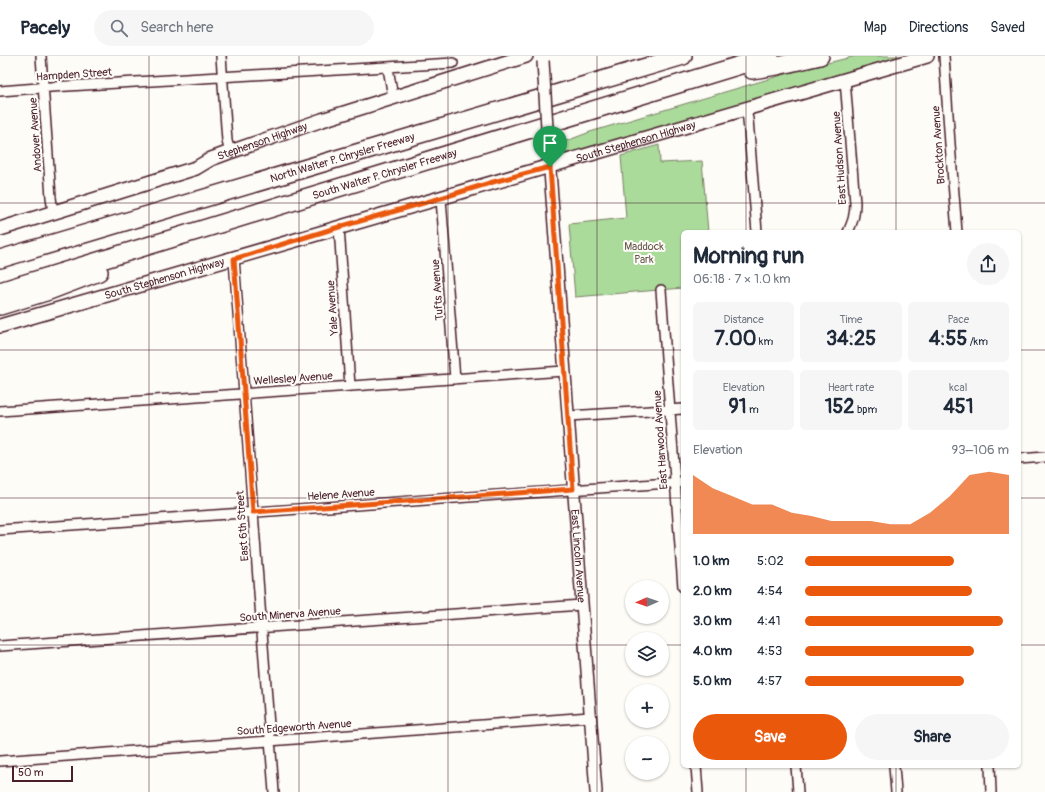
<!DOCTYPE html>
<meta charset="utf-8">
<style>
:root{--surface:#fff;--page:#f6f6f7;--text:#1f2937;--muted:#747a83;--line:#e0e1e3;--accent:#ea580c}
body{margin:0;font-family:Pangolin,sans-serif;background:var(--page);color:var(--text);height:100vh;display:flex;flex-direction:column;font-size:15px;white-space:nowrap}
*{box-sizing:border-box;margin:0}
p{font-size:13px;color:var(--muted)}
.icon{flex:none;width:22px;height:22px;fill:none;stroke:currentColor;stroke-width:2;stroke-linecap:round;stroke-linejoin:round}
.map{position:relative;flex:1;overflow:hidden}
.side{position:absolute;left:681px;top:174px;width:340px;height:538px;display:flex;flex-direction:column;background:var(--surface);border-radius:6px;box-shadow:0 1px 3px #0004}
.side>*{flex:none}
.needle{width:26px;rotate:268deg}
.controls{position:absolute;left:625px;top:524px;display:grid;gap:8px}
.controls a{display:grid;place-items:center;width:44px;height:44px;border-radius:50%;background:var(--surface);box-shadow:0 1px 3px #0004;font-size:20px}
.scale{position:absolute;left:12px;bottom:10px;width:61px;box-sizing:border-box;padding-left:4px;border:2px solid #4a1f2b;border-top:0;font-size:11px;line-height:14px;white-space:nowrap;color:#4a1f2b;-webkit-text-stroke:3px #fdfcf7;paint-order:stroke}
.pin{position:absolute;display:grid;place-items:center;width:34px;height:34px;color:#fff;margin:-41px -17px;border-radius:50% 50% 50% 0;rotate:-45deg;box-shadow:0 0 4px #0007}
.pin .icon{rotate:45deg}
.round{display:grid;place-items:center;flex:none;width:42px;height:42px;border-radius:21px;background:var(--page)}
.overview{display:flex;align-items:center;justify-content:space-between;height:68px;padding:0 12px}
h1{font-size:22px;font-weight:800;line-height:30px}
.metrics{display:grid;grid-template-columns:repeat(3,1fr);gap:6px;height:68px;padding:4px 12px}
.metrics div{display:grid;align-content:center;border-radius:6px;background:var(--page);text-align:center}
.metrics b{font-size:20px;font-weight:800}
.metrics small{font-size:11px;font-weight:400}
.metrics p{font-size:11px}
.chart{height:112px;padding:8px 12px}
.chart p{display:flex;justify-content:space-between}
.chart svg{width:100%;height:72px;margin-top:4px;fill:var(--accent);opacity:.7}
.cta{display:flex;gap:8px;margin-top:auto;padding:8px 12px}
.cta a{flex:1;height:46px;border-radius:24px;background:var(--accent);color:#fff;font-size:16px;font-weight:800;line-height:46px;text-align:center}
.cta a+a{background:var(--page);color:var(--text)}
ul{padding:0 12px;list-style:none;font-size:13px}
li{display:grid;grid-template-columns:64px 48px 1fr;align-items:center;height:30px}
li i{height:10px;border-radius:5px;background:var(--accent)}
header{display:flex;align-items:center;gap:24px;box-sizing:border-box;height:56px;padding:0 20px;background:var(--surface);border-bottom:1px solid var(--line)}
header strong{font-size:19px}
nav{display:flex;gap:22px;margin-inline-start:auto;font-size:14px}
.search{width:280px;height:36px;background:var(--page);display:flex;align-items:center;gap:10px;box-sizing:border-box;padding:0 14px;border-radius:22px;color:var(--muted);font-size:15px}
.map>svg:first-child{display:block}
.green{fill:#aadb9b;stroke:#7a7d63}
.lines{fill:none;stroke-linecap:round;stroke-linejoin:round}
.minor-casing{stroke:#4a1f2b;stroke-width:12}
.tertiary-casing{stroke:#4a1f2b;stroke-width:14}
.secondary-casing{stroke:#4a1f2b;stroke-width:16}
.motorway-casing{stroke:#4a1f2b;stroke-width:20}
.minor{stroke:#fdfcf7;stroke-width:9}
.tertiary{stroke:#fdfcf7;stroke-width:11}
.secondary{stroke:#fdfcf7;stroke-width:13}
.motorway{stroke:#fdfcf7;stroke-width:17}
.tertiary-bridge-casing{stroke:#4a1f2b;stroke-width:14;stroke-linecap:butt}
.tertiary-bridge{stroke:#fdfcf7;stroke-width:11}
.route-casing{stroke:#fff;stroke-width:8}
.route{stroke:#ea580c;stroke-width:5}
.grid{fill:none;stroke:#4a1f2b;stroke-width:1;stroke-opacity:0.55}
.labels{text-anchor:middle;stroke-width:4;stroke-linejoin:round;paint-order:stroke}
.street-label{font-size:11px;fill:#4a1f2b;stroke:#fdfcf7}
.park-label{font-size:11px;fill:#67574d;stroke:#fdfcf7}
</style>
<header>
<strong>Pacely</strong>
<div class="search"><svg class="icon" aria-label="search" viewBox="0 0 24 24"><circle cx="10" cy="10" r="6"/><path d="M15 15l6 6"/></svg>Search here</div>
<nav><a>Map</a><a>Directions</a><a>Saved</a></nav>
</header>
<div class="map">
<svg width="1045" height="736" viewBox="0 0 1045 736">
<rect width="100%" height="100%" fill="#fdfcf7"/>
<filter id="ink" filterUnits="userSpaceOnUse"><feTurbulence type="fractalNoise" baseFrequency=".025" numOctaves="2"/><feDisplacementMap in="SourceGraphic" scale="8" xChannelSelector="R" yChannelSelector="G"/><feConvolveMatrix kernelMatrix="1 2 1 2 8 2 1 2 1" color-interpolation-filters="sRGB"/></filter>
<g filter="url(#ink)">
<path class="green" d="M856 0H900L611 85 567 101 562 94 561 87 590 76 799 14Z
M659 89 660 107 702 105 708 176H683V232L575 241 569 168 626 162 621 100Z"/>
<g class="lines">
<defs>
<path id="minor" d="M41 0 51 141 53 157
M221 0 227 85 230 96
M944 0 950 88 957 176
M388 12 393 41
M845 24 855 147C855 159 853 165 848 176
M0 35 51 31 453 7
M746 54 748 63 757 176
M441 143 455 323
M339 171 350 330
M234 203 274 736
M661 234 683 531
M0 355 564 315
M568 360 683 353
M1019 403 1045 401
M0 474 683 426
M0 590 582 549
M0 705 590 661
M696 710 698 736
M796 710 798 736
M894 710 896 736
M990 710 991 736"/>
<g id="tertiary">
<path id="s1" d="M548 88 596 736"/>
</g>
<g id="secondary">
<path id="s2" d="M0 173 196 112 211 103 230 96 322 64 526 0"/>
<path id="s3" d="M0 270C309 180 618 91 927 0"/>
</g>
<g id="motorway">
<path d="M752 14 777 10 820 0"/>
<path id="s4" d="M0 203 683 0"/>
<path id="s5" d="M0 235 770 0"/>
<path d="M0 250 49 235 99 216"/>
</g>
</defs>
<use href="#minor" class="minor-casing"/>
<use href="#tertiary" class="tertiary-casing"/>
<use href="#secondary" class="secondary-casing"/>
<use href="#motorway" class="motorway-casing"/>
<use href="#minor" class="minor"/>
<use href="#tertiary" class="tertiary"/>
<use href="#secondary" class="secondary"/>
<use href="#motorway" class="motorway"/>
<defs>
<path id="tertiary-bridge" d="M543 5 548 88"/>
</defs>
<use href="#tertiary-bridge" class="tertiary-bridge-casing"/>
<use href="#tertiary-bridge" class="tertiary-bridge"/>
</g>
</g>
<g class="lines" filter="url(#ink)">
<defs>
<path id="route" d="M550 111 573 433 253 456 234 203 339 171 441 142 493 126Z"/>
</defs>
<use href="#route" class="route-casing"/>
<use href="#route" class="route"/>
</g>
<path class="grid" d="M149 0V736M299 0V736M448 0V736M597 0V736M746 0V176M896 0V176M0 147H1045M0 294H683M1019 294H1045M0 442H683M1019 442H1045M0 589H632M662 589H683M1019 589H1045M746 710V736M896 710V736"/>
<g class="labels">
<g class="street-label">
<text transform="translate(74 18) rotate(-4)" y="4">Hampden Street</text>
<text transform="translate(35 79) rotate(-94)" y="4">Andover Avenue</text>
<text dy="4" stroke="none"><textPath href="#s2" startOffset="277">Stephenson Highway</textPath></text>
<text dy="4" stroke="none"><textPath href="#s3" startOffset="662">South Stephenson Highway</textPath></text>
<text transform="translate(938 89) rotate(-94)" y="4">Brockton Avenue</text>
<text dy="4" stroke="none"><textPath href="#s4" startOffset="357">North Walter P. Chrysler Freeway</textPath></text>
<text transform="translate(839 102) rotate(-94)" y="4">East Hudson Avenue</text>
<text dy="4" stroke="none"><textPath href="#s5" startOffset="402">South Walter P. Chrysler Freeway</textPath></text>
<text dy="4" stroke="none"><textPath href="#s3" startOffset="171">South Stephenson Highway</textPath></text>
<text transform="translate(437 234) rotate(-94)" y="4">Tufts Avenue</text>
<text transform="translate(332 252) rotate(-94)" y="4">Yale Avenue</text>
<text transform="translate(293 322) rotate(-4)" y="4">Wellesley Avenue</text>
<text transform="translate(660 384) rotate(-94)" y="4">East Harwood Avenue</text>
<text transform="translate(341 438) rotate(-4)" y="4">Helene Avenue</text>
<text transform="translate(242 470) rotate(-94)" y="4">East 6th Street</text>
<text dy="4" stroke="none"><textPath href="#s1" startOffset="413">East Lincoln Avenue</textPath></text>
<text transform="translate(290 558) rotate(-4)" y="4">South Minerva Avenue</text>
<text transform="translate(294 671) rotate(-4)" y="4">South Edgeworth Avenue</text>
</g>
<g class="park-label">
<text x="644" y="194">Maddock<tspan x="644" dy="13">Park</tspan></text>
</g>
</g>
</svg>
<div class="controls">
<a><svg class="needle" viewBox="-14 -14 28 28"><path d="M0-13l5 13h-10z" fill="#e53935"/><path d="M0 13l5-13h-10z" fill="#747a83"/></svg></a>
<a><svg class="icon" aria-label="layers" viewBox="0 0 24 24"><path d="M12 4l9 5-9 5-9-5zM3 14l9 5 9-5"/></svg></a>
<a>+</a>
<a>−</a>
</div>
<div class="scale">50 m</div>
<div class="pin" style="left:550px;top:111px;background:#1e9e55"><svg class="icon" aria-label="arrive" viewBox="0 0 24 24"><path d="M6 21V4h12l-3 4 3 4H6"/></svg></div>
<section class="side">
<div class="overview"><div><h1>Morning run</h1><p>06:18 · 7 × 1.0 km</p></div><a class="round"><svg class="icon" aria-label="share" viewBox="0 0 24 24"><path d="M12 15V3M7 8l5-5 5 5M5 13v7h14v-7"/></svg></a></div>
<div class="metrics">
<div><p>Distance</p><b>7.00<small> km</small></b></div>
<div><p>Time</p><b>34:25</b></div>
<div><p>Pace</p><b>4:55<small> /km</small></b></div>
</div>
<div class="metrics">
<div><p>Elevation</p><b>91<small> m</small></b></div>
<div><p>Heart rate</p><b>152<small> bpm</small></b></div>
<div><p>kcal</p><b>451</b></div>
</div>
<div class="chart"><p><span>Elevation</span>93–106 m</p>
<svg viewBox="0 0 160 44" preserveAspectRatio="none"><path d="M0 44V8L10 16L20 21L30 26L40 26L50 31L60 33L70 36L80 36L90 36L100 38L110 38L120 31L130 21L140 8L150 6L160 8V44z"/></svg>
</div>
<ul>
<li><b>1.0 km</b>5:02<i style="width:73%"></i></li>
<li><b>2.0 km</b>4:54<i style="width:82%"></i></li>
<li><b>3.0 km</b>4:41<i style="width:97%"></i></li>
<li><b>4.0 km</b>4:53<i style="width:83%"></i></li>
<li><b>5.0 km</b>4:57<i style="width:78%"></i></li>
</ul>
<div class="cta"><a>Save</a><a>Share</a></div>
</section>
</div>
